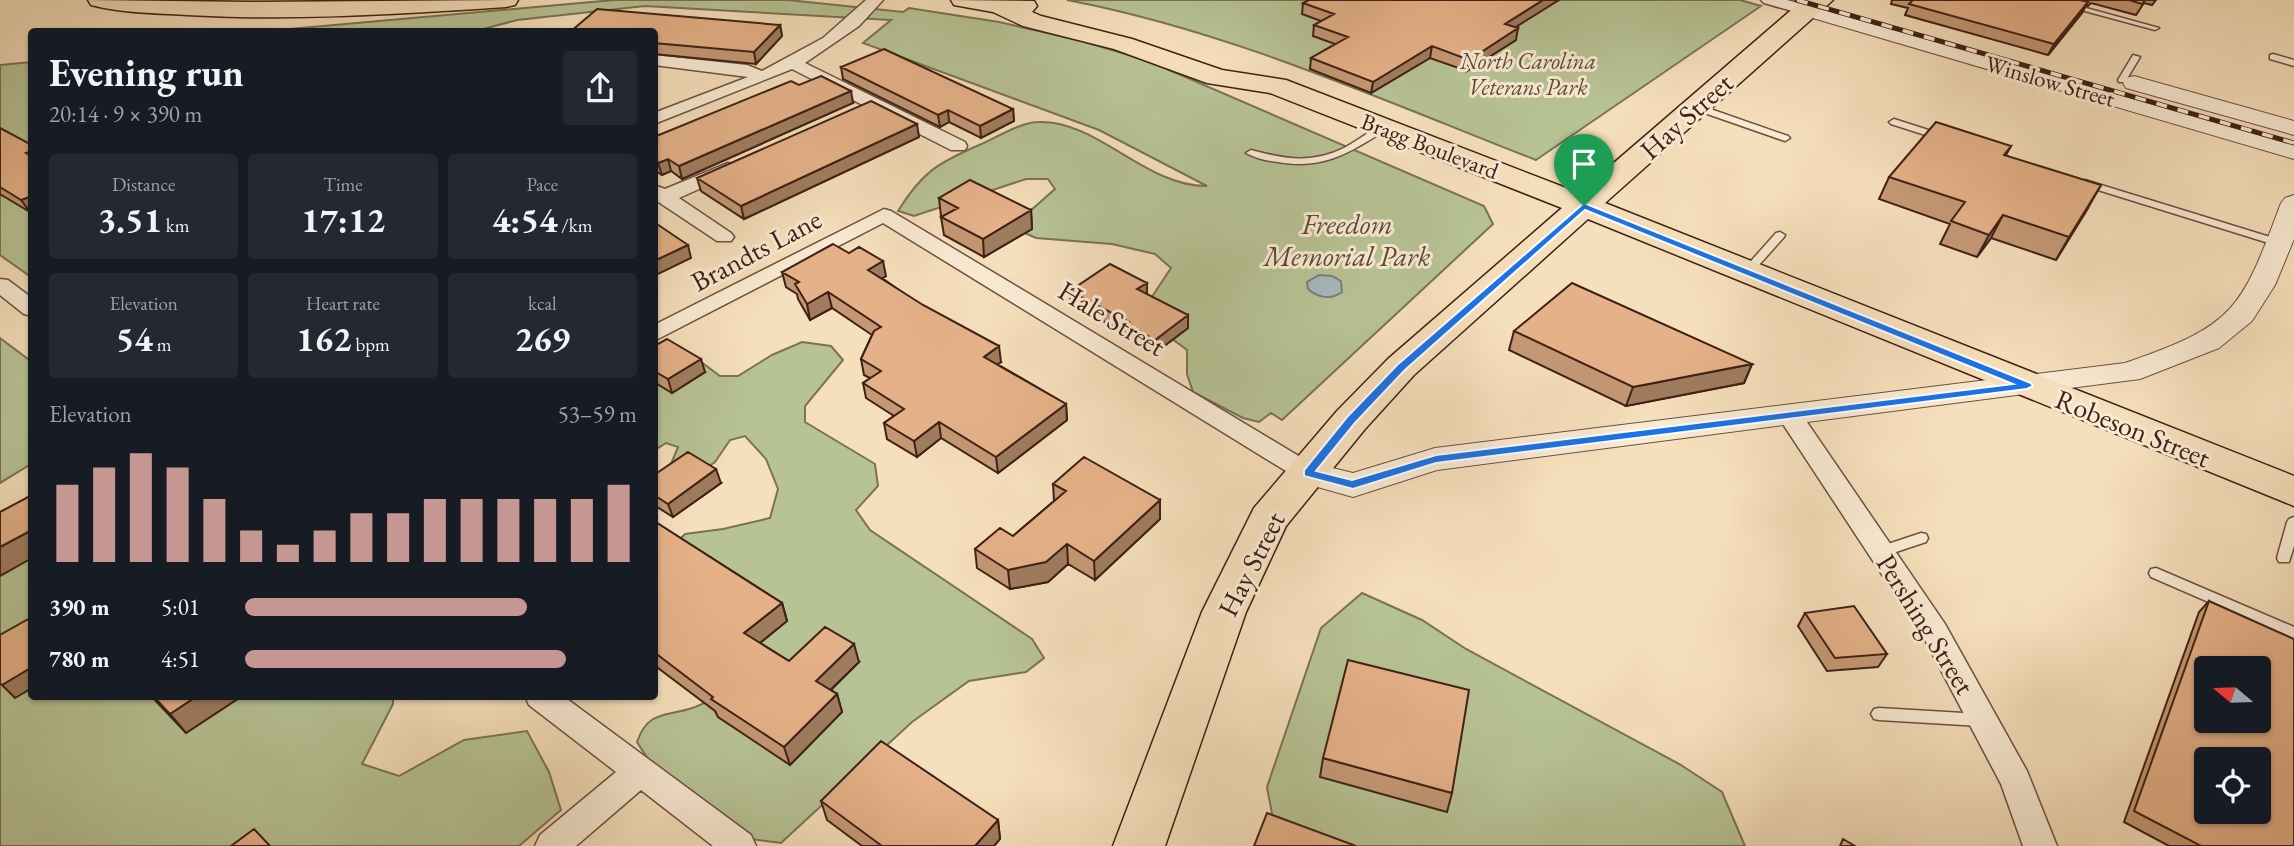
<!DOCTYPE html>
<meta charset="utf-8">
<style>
:root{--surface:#171b24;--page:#242831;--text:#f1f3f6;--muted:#9ea1a6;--accent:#c59692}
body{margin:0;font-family:"EB Garamond",serif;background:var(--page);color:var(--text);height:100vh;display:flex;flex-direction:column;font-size:26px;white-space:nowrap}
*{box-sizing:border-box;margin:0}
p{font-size:23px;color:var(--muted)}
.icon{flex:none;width:38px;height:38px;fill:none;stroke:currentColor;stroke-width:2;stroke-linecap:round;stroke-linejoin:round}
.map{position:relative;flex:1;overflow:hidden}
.drawer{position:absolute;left:28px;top:28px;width:630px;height:672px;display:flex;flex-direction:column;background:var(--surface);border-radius:7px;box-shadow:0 2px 5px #0004}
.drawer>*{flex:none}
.needle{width:46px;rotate:289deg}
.tools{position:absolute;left:2194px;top:656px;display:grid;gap:14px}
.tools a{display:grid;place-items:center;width:77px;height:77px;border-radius:7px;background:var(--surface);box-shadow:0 2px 5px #0004;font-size:35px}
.pin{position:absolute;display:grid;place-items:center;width:60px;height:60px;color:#fff;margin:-72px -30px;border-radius:50% 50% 50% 0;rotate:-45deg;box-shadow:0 0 7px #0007}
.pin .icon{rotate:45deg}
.round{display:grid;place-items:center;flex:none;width:74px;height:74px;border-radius:7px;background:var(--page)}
.summary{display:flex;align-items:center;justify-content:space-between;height:119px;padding:0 21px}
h1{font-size:38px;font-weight:700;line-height:52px}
.metrics{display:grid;grid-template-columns:repeat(3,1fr);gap:10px;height:119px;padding:7px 21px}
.metrics div{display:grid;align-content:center;border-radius:7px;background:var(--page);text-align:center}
.metrics b{font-size:35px;font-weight:700}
.metrics small{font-size:19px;font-weight:400}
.metrics p{font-size:19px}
.chart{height:196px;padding:14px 21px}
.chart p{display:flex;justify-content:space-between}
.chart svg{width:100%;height:126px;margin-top:7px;stroke:var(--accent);stroke-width:6}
ul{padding:0 21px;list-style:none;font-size:23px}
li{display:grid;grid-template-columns:112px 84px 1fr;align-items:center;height:52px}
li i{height:18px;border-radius:9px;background:var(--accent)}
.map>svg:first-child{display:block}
.green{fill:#b7c395;stroke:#7a7255;stroke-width:2}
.water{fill:#a3b9bd;stroke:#7b7c7a;stroke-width:2}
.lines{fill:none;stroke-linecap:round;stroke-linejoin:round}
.service-casing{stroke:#6c503f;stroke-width:3}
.minor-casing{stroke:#6c503f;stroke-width:3}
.tertiary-casing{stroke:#6c503f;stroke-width:2}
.primary-casing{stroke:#3e2015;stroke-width:3}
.service{fill:#f9ead3;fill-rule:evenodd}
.minor{fill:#f9ead3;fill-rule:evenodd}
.tertiary{fill:#f9ead3;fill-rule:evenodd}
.primary{fill:#f6dfbc;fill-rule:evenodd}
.rail-casing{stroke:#3e2015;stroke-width:5}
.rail{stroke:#f9ead3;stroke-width:3.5;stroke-dasharray:11;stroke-linecap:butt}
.wall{fill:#c59875;stroke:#3e2015;stroke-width:2}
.shaded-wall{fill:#a07c5f;stroke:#3e2015;stroke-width:2}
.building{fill:#e5b188;stroke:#3e2015;stroke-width:2;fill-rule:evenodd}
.route{fill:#1a73e8;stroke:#fff;stroke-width:2;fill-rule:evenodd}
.labels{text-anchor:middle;stroke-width:6;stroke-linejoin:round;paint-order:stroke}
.far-park-label{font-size:23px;font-style:italic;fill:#5c4935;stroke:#f9ead3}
.far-street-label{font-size:23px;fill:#3e2015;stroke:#f9ead3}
.street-label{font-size:28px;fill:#3e2015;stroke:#f9ead3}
.park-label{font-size:28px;font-style:italic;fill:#5c4935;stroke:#f9ead3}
</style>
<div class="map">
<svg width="2294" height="846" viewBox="0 0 2294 846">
<rect width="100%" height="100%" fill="#f6dfbc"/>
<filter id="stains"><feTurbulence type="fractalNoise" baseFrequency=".00286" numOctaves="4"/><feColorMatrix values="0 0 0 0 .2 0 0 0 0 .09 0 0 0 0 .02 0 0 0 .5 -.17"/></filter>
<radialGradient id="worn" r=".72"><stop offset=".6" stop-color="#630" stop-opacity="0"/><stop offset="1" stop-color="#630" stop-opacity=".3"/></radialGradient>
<path class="green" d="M614 0H788L903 12 909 8 999 22 1078 40 1146 60 1484 206 1493 224 1282 420 1271 413 1259 422 1243 418 1193 392 1187 374V350L1140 315 1171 268 1155 254 1112 244 1036 238 1018 230 1029 212 1055 189 1048 179H1026L914 216 898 211C922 172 938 163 979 145 996 138 1020 122 1039 122 1097 120 1146 187 1207 186L1099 130 863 43 891 20 645 6 517 20 476 31 256 32Z
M1067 0H1740L1761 6 1536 160C1382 100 1230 31 1067 0Z
M31 62V277L0 255V65Z
M0 338 32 362 31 464 0 483Z
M802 342 831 346 843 360 805 406V422L875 464 878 486 856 510 870 530 1032 639 1044 658 1026 672 969 681 912 722 781 843 750 839 648 759 637 742C648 710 666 717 692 708 703 705 713 698 723 693L678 541 685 534 723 529 770 518 778 489 766 459 745 436 730 440 715 462 655 503 678 447 666 443 655 450V348L693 356 720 376H738L772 355Z
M31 541 32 696 393 697V704L362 764 399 776 464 740 527 731 549 772 561 810 519 846H0V566Z
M1362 593 1422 620 1466 649 1681 765 1722 792 1745 846H1278L1267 787 1321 628Z"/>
<path class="water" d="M1319 275 1332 276 1341 281 1342 292C1331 300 1318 298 1308 289L1307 282Z"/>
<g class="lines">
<defs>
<path id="service" d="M2044 0H2057L2159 28 2155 30Z
M2273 54 2294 60V66L2270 59V55Z
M2133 55 2140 57 2125 82H2119L2118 80Z
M1696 104 1788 136 1790 138 1785 141 1782 140 1693 109V105Z
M1894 119 1944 135 1946 137 1941 140 1891 124 1889 122Z
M1383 125 1388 128 1386 130C1349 153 1323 170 1278 162 1267 161 1255 158 1246 153L1251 150C1284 159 1312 164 1344 148 1357 141 1369 131 1383 125Z
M2085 180 2283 241 2284 243 2283 245H2275L2082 185 2080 183Z
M1780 232 1785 235 1784 237 1751 274H1743L1742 272 1743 270 1776 233Z
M2294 517V546L2289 562H2279L2277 558 2287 522 2289 519Z
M1921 533 1926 534 1928 538 1926 542 1881 557 1876 556 1874 552 1876 548Z
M2156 568 2294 627V639L2151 577 2149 573 2151 569Z
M1879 708 1980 714 1985 715 1988 720 1985 725 1980 726 1879 720 1874 719 1871 714 1874 709Z"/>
<path id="minor" d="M866 0H883L859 26 805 63 965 142 967 146 965 150H951L792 69 654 124V113L748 77 654 65V55L747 65 762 71 823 38Z
M1761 0H1787L1812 7 1814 10 1806 15 1764 3Z
M728 163 735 165 738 169 735 173 679 198 731 233 734 237 731 241H717L654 199V185L665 189Z
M884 209 891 211 1317 467 1321 473 1317 479 1308 482 1299 479 883 223 654 341V325Z
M0 279 8 280 32 298V316L24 314 0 295Z
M1789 407 1798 409 1945 624 2027 771 2057 846H2023L2001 784 1925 640 1777 415 1780 409Z
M525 696H563L751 835 756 846H713L641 790 576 846H535L540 835 616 772 529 705Z"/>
<path id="tertiary" d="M1806 4 2294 144V159L1799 14 1796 10 1799 6Z
M2134 76 2294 121V135L2126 88 2123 83 2126 78Z
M2294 195V239L2275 285 2252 321 2219 348 2140 379 1437 470 1353 497 1296 481 1292 473 1296 465 1308 462 1353 473 1435 448 2125 363C2236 325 2241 310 2281 203L2285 198Z"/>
<path id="primary" d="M88 0 252 2 518 0 515 5 506 7C400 14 293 21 187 15 155 13 122 13 91 5Z
M951 0 1034 1 1037 6 1032 12 1041 16 1132 39 1222 70 1286 80 1579 193 1797 5 1805 0H1833L1605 203 2294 476V506L1588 219 1414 375 1365 429 1286 526 1246 612 1165 846H1113L1202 612 1254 508 1337 411 1388 359 1562 208 1270 93 1207 83 1114 49 1023 26 993 12 954 5Z"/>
</defs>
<use href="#service" class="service-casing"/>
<use href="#minor" class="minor-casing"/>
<use href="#tertiary" class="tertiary-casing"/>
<use href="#primary" class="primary-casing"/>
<use href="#service" class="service"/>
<use href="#minor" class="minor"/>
<use href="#tertiary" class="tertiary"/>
<use href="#primary" class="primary"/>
<defs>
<path id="rail" d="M1797 0 2294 143"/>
</defs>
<use href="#rail" class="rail-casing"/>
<use href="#rail" class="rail"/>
</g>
<path class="wall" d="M1892 0H2156L2152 5 2144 3 2136 15 2091 3 2088 6 2086 5 2082 13 2048 55 1905 15 1908 8 1891 4Z
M1303 3 1515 27 1516 40 1467 71 1430 58 1371 93 1310 69 1311 58 1335 44 1313 36 1314 25 1321 21 1302 14Z
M780 25 782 36 756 64 654 54V32Z
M841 67 1013 109 1014 121 981 138 949 122 940 127 843 79Z
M799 85 853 103 682 179 671 171 662 175 654 170V137Z
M0 128 30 212 0 194Z
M919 137 744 219 701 191 697 178Z
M2011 146 2006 155 2088 208 2056 260 1991 238 1977 257 1940 244 1950 224 1879 199 1889 177Z
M939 198 1031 210 1032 229 984 257 944 235 941 217H942L941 216Z
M782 272 886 276 882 278 1001 362 997 364 1066 404 1067 420 998 473 941 438 917 457 887 439 884 423 894 416 866 398 863 383 870 378 864 375 861 359 872 335 832 308 810 320 798 299 797 294 786 287Z
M1070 291 1147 294 1188 328 1155 353 1126 337V333L1071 304Z
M1514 331 1752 364 1744 383 1626 406 1509 350Z
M654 346 705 372 672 393 654 382Z
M654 475 721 483 673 517 654 505Z
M1053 484 1160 500V519L1095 580 1068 564 1048 582 1010 589 977 568 975 549 1013 536 1054 501Z
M654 521 782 603 787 621 760 643 789 661 859 662 831 690 837 694 842 712 790 765 718 717 715 711 654 665Z
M2209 601 2294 846H2169L2124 822 2199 612Z
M1805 613 1887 654 1878 667 1827 671 1798 626Z
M151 696H242L186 733Z
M1323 758 1452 793 1447 812 1320 777Z
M821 801 998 820 1000 839 994 846H862L827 820Z"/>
<path class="shaded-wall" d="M1543 0H1559L1503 35 1505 24Z
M2088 2 2082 13 2048 55 2054 44Z
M780 25 782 36 756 64 754 52Z
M1518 28 1516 40 1467 71 1469 60Z
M1432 46 1430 58 1371 93 1373 82Z
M851 91 853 103 682 179 679 166Z
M1013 109 1014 121 981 138 980 126Z
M948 110 949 122 940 127 938 115Z
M917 124 919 137 744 219 741 206Z
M668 159 671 171 662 175 658 163Z
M2101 185 2088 208 2056 260 2069 237Z
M32 196V212H30L21 200Z
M1031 210 1032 229 984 257 983 239Z
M2003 215 1991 238 1977 257 1989 235Z
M688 245 691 258 654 276V261Z
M883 261 886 276 871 285 868 270Z
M1147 283V296L1137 289Z
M828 292 832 308 810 320 807 304Z
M1188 315V328L1155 353V340Z
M999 346 1001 362 986 373 984 357Z
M701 359 705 372 672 393 668 379Z
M1752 364 1744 383 1626 406 1633 387Z
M1066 404 1067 420 998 473 996 457Z
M939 422 941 438 917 457 914 441Z
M716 469 721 483 673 517 668 504Z
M1160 500V519L1095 580 1094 561Z
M32 530V558L0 576V547Z
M1067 544 1068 564 1048 582 1010 589 1008 570Z
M782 603 787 621 750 651 744 633Z
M854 644 859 662 821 699 816 681Z
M32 667V688L15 698 2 685Z
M837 694 842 712 790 765 784 747Z
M197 696H242L186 733 170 714Z
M998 820 1000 839 994 846H975Z"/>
<path class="building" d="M1309 0H1543L1505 24 1518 28 1469 60 1432 46 1373 82 1311 58 1348 37 1314 25 1334 14 1303 3Z
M1913 0H2080L2088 2 2054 44 1909 4Z
M2129 0H2145L2142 4Z
M597 9 780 25 754 52 654 43V32H570Z
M884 49 1013 109 980 126 948 110 938 115 841 67Z
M821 76 851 91 679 166 668 159 658 163 654 160V137L791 81 799 85Z
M871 101 917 124 741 206 697 178Z
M1936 122 2011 146 2004 155 2101 185 2069 237 2003 215 1989 235 1951 221 1965 202 1889 177Z
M0 128 32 145V151L26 153 32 157V196L21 200 0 187Z
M970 180 1031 210 983 239 941 217 958 208 939 198Z
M654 222 688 245 654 261Z
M833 244 849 253 859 247 883 261 868 270 923 305 999 346 984 357 1066 404 996 457 939 422 914 441 884 423 904 409 863 383 881 371 861 359 874 331 881 327 828 292 807 304 795 284 799 282 782 272Z
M1110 264 1147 283 1137 289 1188 315 1155 340 1126 324 1129 322 1070 291Z
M1572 283 1752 364 1633 387 1514 331Z
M667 339 701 359 668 379 654 371V346Z
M688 452 716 469 668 504 654 495V475Z
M1084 457 1160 500 1094 561 1067 544 1046 562 1008 570 975 549 1000 528 1013 536 1066 491 1053 484Z
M32 495V530L0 547V512Z
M654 521 782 603 744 633 789 661 825 627 854 644 816 681 837 694 784 747 711 699 713 697 654 652Z
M2209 601 2294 639V846H2201L2134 811ZM2207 668H2259V721H2207ZM2207 760H2259V812H2207Z
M1854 606 1887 654 1835 658 1805 613Z
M32 617V667L2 685 0 683V635Z
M1348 660 1469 690 1452 793 1323 758Z
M153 696H197L170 714Z
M881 741 998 820 975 846H882L821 801Z
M1267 813 1356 846H1254Z
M254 829 270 846H231Z
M1843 839 1855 846H1840Z"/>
<path class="route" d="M1584 203 2031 383 2033 386 2027 389 1436 463 1353 489 1304 476V470L1347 417 1397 365ZM1585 210 2013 384 1436 455 1352 480 1316 471 1355 423 1405 370Z"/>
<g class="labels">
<g class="far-park-label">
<text x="1528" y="69">North Carolina<tspan x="1528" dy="26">Veterans Park</tspan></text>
</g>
<g class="far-street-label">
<text transform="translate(2050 81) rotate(16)" y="8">Winslow Street</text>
<text transform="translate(1430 146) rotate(21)" y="8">Bragg Boulevard</text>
</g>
<g class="street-label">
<text transform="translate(1686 116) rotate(-42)" y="10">Hay Street</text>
<text transform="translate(756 250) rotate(-28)" y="10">Brandts Lane</text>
<text transform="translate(1112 318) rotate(31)" y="10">Hale Street</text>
<text transform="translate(2133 428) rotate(22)" y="10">Robeson Street</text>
<text transform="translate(1251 564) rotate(-63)" y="10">Hay Street</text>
<text transform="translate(1926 624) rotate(58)" y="10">Pershing Street</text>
</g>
<g class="park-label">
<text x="1347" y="234">Freedom<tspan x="1347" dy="32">Memorial Park</tspan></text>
</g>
</g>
<rect width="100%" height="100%" filter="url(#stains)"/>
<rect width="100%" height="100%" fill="url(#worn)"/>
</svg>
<div class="tools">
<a><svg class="needle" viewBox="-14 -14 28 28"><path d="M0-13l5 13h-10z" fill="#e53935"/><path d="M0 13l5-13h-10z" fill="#9ea1a6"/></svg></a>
<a><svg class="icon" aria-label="locate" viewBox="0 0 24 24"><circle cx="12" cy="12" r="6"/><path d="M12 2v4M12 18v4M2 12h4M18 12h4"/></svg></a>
</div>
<div class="pin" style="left:1584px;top:206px;background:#1e9e55"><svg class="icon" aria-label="arrive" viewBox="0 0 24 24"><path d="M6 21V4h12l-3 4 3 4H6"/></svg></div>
<section class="drawer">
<div class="summary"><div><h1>Evening run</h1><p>20:14 · 9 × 390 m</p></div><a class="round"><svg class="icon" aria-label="share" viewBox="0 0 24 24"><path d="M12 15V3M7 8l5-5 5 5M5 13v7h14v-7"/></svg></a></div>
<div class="metrics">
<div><p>Distance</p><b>3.51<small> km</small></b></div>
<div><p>Time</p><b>17:12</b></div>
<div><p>Pace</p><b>4:54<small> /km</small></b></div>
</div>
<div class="metrics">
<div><p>Elevation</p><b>54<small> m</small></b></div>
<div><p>Heart rate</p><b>162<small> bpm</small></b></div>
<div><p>kcal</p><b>269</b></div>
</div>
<div class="chart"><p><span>Elevation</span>53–59 m</p>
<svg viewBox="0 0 160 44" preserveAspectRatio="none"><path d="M5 44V17M15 44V11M25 44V6M35 44V11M45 44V22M55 44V33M65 44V38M75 44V33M85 44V27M95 44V27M105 44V22M115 44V22M125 44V22M135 44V22M145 44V22M155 44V17"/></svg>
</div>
<ul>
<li><b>390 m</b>5:01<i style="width:72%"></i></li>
<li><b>780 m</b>4:51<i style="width:82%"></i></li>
</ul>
</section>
</div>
